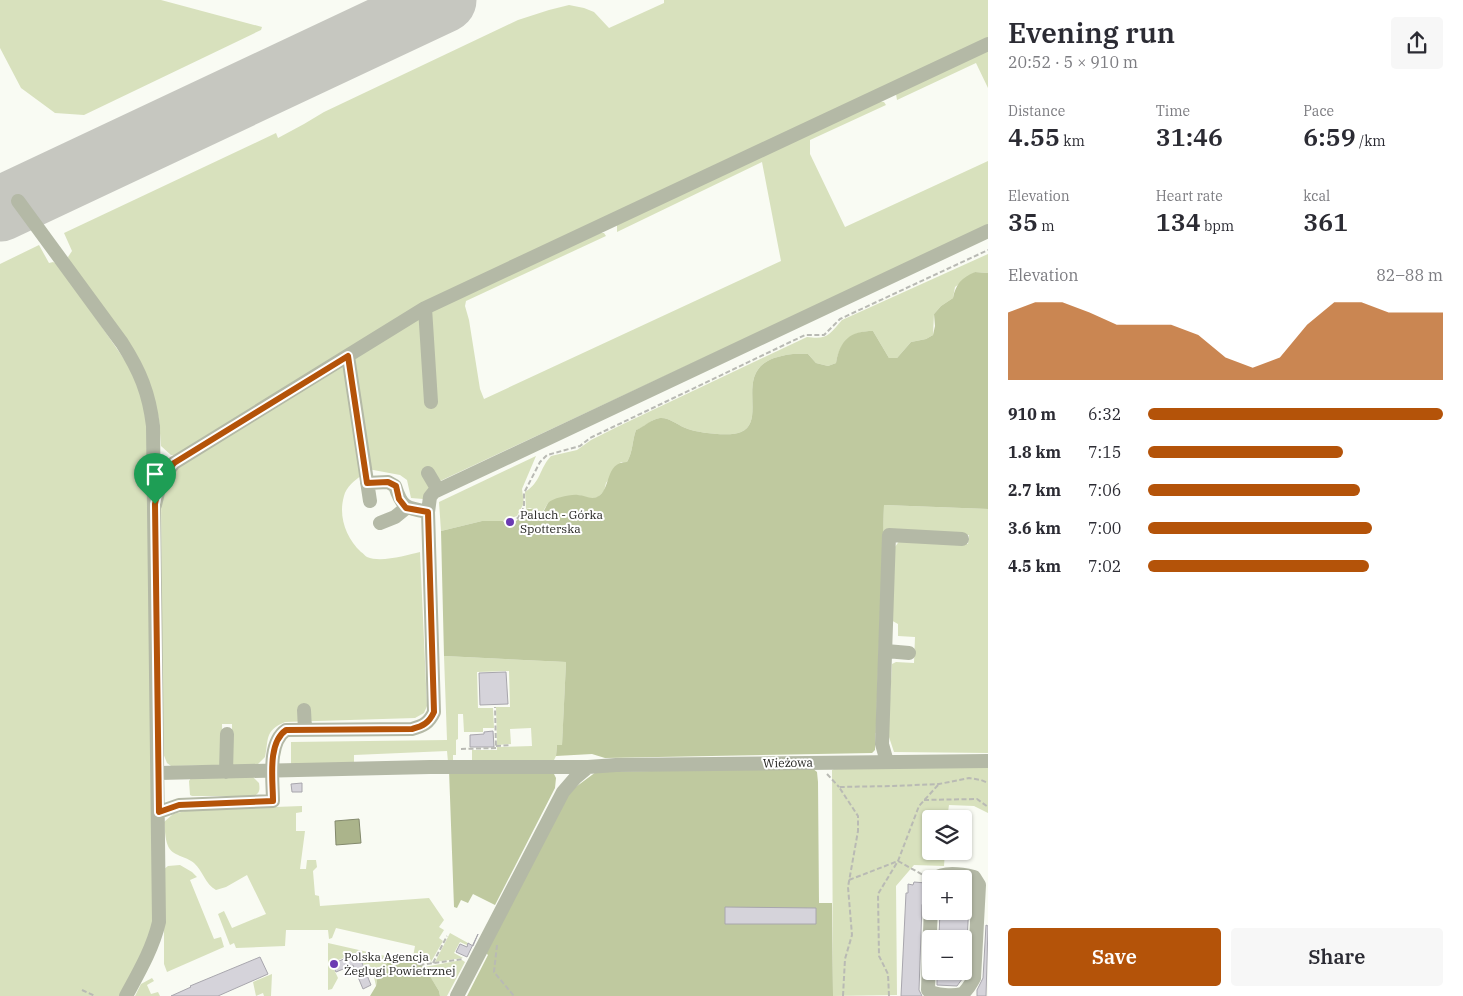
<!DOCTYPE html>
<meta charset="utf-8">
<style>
:root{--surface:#fff;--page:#f7f7f7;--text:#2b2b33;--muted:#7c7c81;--accent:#b45309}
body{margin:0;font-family:"IBM Plex Serif",serif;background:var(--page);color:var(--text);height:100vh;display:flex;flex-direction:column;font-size:19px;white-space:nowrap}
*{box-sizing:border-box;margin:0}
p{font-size:16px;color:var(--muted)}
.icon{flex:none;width:28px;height:28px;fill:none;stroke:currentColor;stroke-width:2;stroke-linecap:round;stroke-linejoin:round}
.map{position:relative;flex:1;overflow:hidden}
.panel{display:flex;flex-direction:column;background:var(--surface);width:475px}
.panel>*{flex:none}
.tools{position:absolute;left:922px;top:810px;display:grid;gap:10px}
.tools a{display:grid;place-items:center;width:50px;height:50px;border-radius:5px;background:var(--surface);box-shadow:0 1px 4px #0004;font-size:25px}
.pin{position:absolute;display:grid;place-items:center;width:42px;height:42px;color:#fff;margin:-51px -21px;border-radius:50% 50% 50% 0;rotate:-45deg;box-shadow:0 0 5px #0007}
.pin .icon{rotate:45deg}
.round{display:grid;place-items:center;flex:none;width:52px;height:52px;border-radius:5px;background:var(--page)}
.headline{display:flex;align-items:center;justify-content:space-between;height:85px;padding:0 20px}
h1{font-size:28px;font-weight:600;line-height:38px}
.stats{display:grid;grid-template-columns:repeat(3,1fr);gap:8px;height:85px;padding:5px 20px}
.stats div{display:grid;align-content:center}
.stats b{font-size:25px;font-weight:600}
.stats small{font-size:14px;font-weight:400}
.stats p{font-size:14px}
.chart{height:140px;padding:10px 20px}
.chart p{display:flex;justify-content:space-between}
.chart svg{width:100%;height:90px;margin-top:5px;fill:var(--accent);opacity:.7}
.action{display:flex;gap:10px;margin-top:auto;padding:10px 20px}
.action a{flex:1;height:58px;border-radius:5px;background:var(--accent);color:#fff;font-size:20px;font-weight:600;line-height:58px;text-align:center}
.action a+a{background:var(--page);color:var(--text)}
ul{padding:0 20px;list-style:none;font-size:16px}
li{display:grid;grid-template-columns:80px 60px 1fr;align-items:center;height:38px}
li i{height:12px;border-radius:6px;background:var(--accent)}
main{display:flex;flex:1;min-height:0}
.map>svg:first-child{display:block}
.green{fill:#d8e1bd}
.forest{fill:#bfc99f}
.water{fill:#abb48b;stroke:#83896c}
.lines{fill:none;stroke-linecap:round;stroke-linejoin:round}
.runway{stroke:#c6c7c0;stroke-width:65}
.building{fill:#d5d3da;stroke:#a8a6ad}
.path{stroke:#b9bab4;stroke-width:2;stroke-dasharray:5 2.5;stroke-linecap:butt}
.minor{stroke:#b4b9a6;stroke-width:14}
.route-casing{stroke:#fff;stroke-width:10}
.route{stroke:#b45309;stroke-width:6}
.poi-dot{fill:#6b3ab2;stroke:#fff;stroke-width:2}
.labels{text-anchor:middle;stroke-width:4;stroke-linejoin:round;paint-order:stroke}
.poi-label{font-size:12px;fill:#252522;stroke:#fff;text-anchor:start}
.street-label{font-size:12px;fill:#252522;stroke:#fff}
</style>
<main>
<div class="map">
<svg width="988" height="996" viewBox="0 0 988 996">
<rect width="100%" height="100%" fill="#f9fbf3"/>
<path class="green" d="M0 0H161L262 27 261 30 84 115 55 113 21 88 0 48Z
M664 0H988V38L421 305 177 455H171L161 446 159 420 154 398 70 263 68 257 72 251 64 233 276 133 278 138 304 124 324 112 518 20 549 10 569 5 584 8 594 12 609 28 664 3Z
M988 48V88L976 63 897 100 896 94Z
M876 101 884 102 886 105 810 140V154L845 227 988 161V225L438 482 430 488 423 499 411 498 407 480 400 475 368 469 354 358 430 311 600 233H604L606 236 466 301 465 306 469 320 480 389 484 399 781 261 762 162 617 232V225Z
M39 245 49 263 53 262 59 265 133 372 148 416 153 926 148 943 119 996H0V264Z
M988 254V273L975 272 955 287 953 298 941 306 934 314 933 335 926 339 911 342 897 358H889L873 331C852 331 840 341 836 363L828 366 816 363 808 354C795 353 786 354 774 358 733 373 768 420 741 432 731 437 699 433 688 429 679 426 669 417 660 418 651 419 644 428 636 430 632 441 633 452 627 462H621L606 483 604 491 598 497 591 499 578 495 548 503 542 513 530 508 526 509 525 492C541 482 539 469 551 456L577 450 591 440 619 426 807 337C827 340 829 335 842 320Z
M346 363 362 475C355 480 346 487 344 496 338 516 346 538 361 552 363 553 365 556 367 557 381 563 407 555 420 552L427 706 424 713 415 718 285 722C264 731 269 739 265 757L257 765 232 767V724H222L223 765 171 766 167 763 163 753 161 496 164 487 179 466Z
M536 456 522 489 524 503 517 516 503 521H482L441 531 439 502Z
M884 505 988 509V753L894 752 888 734 892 664 896 662 914 663 915 637 898 636V624L889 619 892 551 900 540 968 544 969 535 887 533 880 733H874Z
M444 656 566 662 562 746 557 745 556 756 554 760 472 762V750H497V747L532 746 531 728 510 729 511 744 497 745 496 707H510L509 671 477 672 478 708H493L494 728H483V732H464L463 714H458V739L456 740V755H453V762H448L447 751 354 755V763L291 764V742L447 740Z
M988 766V813L974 806 949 805 947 819H931V851H945L944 866 914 865 896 886 897 995 833 996 832 770 836 768Z
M253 777 259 783C260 789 260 794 253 796H192L190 795 189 781 191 778Z
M302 806V812L296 813V831H305L300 869H306L307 860H316L317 867 313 871 315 895 319 896 320 906 429 898 444 920 439 927 444 930 439 938 443 941 431 962 387 963 378 975 376 986 374 977 369 964 364 966 358 952 331 963 338 978 332 989 328 990V943L412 962 415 946 336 928 332 938 329 939 328 930H286L285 946 236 948 234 943 230 945 218 914 224 911 232 928 266 914 247 875 226 887 216 890C205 884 203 871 194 863 186 856 172 856 168 846 165 839 165 829 164 822L173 814 189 810Z
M180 865 192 872 197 877 190 880 214 939 221 937 224 947 167 972 164 964V869L168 866Z
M450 933 468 943 467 945 460 942 454 953 463 958 435 962Z
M462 960 465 962 447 996H440L439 991 424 967Z
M272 974 271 996H264L263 993 256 996 253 982Z
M152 978 154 981 147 985 151 994 158 992 160 996H135L141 984Z"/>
<path class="forest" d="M975 272 988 273V509L884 505 875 750 872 753 605 758 592 754 556 756 557 745H562L566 662 444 656 441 531 482 521H503L507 526 511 525 521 517V513L526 509H536L542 513C545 510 546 506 548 503 553 498 571 494 578 495 585 495 590 500 597 497 612 490 604 462 627 462 633 452 632 441 636 430 644 427 651 419 660 418 669 417 679 426 688 429 699 433 731 437 741 432 768 420 733 373 774 358 786 354 795 353 808 354L816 363 828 366 836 363C840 340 850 331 873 331L889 358H897L911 342 926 339 933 335 935 326 934 314 941 306 953 298C956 284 961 278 975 272Z
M812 768 817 772 818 782 819 903H832L833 996H467L488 955 486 953 569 792 596 772Z
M449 770H552L556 778 555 788 495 905 473 894 468 903 461 900 457 908 454 907Z
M412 962 422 963 439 991 440 996H370L376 986 378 975 387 963Z"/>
<path class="water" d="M359 819 361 843 336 845 335 821Z"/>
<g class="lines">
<path class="runway" d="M0 209 444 0"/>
</g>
<path class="building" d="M506 672 508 704 480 705 479 673Z
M493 731 494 747H470V735L484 734V732Z
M302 783V792H292L291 784Z
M914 882 926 883 929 886 928 897 924 900 922 905 919 990 922 996H901L906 893H908V884L913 885Z
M964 884 968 885 970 887 965 975 957 986 937 985V974L962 975V971H964V937L939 936 940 911 966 912V892H964Z
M725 907 816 908V924H725Z
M986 925 988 926 986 996H977V990L983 978Z
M478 934 467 957 456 952 460 944 467 947 468 943 473 946Z
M358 953 371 985 363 989 353 965 336 972 332 964Z
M260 957 268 974 218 996H171L191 987 190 986Z"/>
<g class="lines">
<path class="path" d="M510 522 518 518 524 507V493L540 462 547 455 580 446 590 438 805 335H824L840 319 988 250
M496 746 511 745
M461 749 496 748 495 707
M827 774 839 787
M924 800 977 799 988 807
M849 880 898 861 923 875
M497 945 494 972 514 996
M433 963 447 936
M412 966 464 959
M82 990 95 996
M843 996 845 959 852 935 848 887 858 831V816L839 787 893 786 939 784 969 778 981 780 988 783
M889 996 888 974 879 956 878 894 898 861 919 806 939 784"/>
<path class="minor" d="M18 201 122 343C140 371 149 393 153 426L159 922C153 948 139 972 126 996
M425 308 431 402
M348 356 370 501
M428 473 438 490
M367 483 388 482 395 486C402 508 406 508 428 512
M155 505 161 480 174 463 425 308 988 44
M380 523 395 517 406 508
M886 651 909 653
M304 710 305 730
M887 762 882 744 889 535 962 539
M226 772 227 734
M159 773 430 767H588L616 765 988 761
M159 812 179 805 273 801C273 781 267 743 286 730L412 729C423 726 429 723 434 712L428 512 430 497 434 492 988 231
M931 905 928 990C934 996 955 996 962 994 968 990 971 983 974 978L979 885 974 877C962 874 944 871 934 879
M457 996 563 792 576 777 588 767"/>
</g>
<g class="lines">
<defs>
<path id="route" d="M348 356 367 483 388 482 396 486 399 499 406 508 428 512 434 712C429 723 423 726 412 729L286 730C267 743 273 781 273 801L179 805 159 812 155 504 160 480 174 463Z"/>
</defs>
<use href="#route" class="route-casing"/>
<use href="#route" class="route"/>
</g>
<g class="poi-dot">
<circle cx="510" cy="522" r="5"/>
<circle cx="334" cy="964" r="5"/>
</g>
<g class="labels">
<g class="poi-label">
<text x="520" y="519">Paluch - Górka<tspan x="520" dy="14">Spotterska</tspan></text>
<text x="344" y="961">Polska Agencja<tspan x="344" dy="14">Żeglugi Powietrznej</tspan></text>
</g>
<g class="street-label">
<text transform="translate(788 763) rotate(-1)" y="4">Wieżowa</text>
</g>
</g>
</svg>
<div class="tools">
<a><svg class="icon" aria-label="layers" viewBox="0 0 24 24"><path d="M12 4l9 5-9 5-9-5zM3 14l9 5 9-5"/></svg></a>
<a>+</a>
<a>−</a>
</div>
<div class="pin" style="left:155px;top:504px;background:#1e9e55"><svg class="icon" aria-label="arrive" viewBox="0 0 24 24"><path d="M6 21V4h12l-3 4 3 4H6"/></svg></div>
</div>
<section class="panel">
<div class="headline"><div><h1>Evening run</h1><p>20:52 · 5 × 910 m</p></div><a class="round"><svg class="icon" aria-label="share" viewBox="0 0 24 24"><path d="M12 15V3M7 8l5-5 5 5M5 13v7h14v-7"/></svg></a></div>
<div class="stats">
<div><p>Distance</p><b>4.55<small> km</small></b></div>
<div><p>Time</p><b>31:46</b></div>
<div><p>Pace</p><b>6:59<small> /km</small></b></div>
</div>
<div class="stats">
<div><p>Elevation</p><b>35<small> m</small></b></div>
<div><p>Heart rate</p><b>134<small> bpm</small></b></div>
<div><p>kcal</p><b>361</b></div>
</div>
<div class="chart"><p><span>Elevation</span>82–88 m</p>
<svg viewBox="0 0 160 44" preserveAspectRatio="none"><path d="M0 44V11L10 6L20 6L30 11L40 17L50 17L60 17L70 22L80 33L90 38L100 33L110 17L120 6L130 6L140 11L150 11L160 11V44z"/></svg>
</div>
<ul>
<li><b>910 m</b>6:32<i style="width:100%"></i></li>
<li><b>1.8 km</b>7:15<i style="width:66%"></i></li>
<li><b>2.7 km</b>7:06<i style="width:72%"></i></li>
<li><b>3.6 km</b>7:00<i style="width:76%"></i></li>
<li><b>4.5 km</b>7:02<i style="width:75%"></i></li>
</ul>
<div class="action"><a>Save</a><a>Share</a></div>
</section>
</main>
